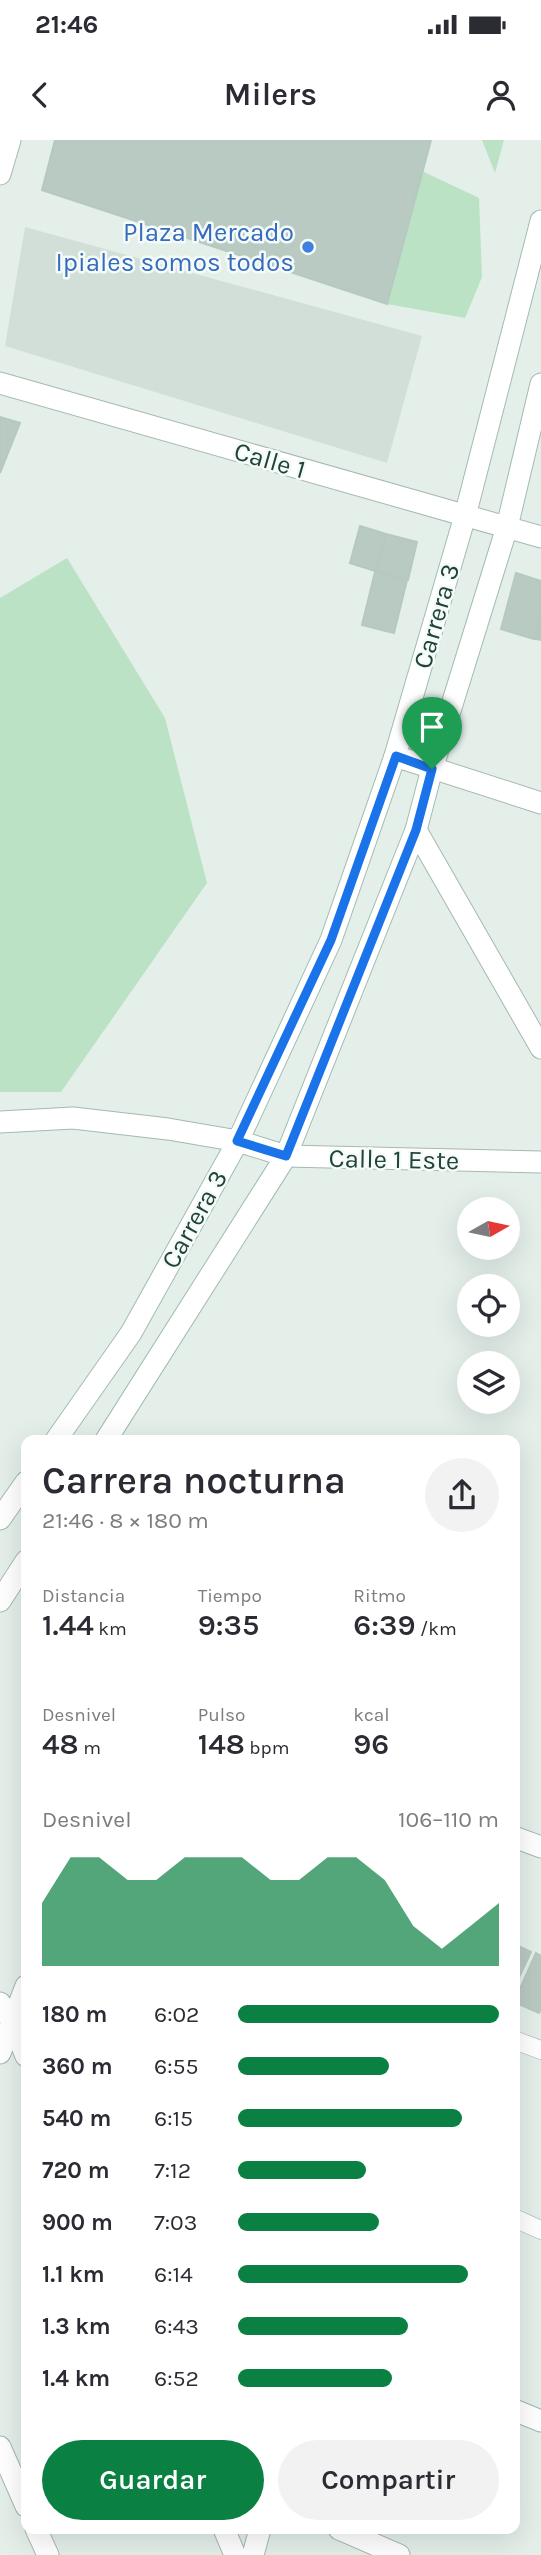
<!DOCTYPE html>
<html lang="es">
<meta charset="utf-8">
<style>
:root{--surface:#fff;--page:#f2f2f3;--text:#2b2b33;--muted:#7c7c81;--accent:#0b8043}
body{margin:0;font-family:Karla,sans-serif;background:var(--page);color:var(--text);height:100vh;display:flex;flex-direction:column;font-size:26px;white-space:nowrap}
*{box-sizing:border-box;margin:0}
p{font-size:23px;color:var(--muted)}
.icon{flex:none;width:38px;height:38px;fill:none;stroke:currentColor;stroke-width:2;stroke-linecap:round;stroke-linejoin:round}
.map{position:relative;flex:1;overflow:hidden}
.sheet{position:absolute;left:21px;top:1295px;width:499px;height:1099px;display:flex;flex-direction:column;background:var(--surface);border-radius:14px;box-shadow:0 7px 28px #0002}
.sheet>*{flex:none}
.needle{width:46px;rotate:81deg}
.tools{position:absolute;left:457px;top:1057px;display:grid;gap:14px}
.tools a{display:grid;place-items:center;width:63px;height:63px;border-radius:50%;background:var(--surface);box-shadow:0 7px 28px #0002;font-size:35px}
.pin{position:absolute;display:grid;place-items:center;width:60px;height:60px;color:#fff;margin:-72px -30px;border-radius:50% 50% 50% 0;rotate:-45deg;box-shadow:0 0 7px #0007}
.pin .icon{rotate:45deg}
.round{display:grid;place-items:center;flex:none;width:74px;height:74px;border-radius:37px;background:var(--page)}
.overview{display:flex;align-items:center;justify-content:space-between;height:119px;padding:0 21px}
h1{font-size:38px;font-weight:600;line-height:52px}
.metrics{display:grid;grid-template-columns:repeat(3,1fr);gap:10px;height:119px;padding:7px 21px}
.metrics div{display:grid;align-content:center}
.metrics b{font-size:30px;font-weight:600}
.metrics small{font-size:19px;font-weight:400}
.metrics p{font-size:19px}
.chart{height:196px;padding:14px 21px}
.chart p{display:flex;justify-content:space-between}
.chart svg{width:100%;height:126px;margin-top:7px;fill:var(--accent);opacity:.7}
.cta{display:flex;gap:14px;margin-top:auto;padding:14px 21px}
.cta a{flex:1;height:80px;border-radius:42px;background:var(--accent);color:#fff;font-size:28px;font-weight:600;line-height:80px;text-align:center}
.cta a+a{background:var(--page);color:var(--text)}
ul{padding:0 21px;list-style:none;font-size:23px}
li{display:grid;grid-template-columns:112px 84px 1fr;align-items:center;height:52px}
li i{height:18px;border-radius:9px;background:var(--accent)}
.status{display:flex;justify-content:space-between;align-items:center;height:49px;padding:0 35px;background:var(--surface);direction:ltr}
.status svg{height:19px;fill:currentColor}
header{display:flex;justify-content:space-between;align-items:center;height:91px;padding:0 21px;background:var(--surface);font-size:32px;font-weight:600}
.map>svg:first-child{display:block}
.built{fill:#d2dfd8}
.green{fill:#bbe2c4}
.building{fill:#b9cac2;stroke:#b5c9c0;stroke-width:2}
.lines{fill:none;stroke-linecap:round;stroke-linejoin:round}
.lane-casing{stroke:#a6b8b1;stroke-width:19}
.street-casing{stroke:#a6b8b1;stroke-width:23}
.secondary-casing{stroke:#a1bcb1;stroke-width:23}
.lane{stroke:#fff;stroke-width:18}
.street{stroke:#fff;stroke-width:21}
.secondary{stroke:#fff;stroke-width:21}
.route-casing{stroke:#fff;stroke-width:14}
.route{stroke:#1a73e8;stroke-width:9}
.shop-dot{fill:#3f7fe0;stroke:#f5fbf8;stroke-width:2.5}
.labels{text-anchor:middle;stroke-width:5;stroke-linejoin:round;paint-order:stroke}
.shop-label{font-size:26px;fill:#366cbe;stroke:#f5fbf8;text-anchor:end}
.street-label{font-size:26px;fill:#214339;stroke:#f5fbf8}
</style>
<div class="status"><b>21:46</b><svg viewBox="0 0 49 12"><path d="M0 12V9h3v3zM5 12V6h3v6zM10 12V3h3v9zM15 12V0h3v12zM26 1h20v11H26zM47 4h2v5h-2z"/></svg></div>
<header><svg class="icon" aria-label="back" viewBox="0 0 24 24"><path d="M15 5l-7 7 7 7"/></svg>Milers<svg class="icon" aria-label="person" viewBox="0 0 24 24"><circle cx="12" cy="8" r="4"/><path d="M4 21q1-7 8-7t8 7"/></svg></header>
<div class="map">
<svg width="541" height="2415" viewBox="0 0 541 2415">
<rect width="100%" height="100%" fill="#e4efea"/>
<path class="built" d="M25 87 422 196 387 323 5 206Z"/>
<path class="green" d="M482 0H504L495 33Z
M422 31 479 58 482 137 465 178 387 164Z
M67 418 165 578 207 743 61 952H0V458Z"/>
<path class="building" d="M55 0H431L387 164 42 50Z
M0 277 20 283 0 333Z
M360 386 386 394 375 431 350 423Z
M386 394 417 402 408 440 376 431Z
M375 432 407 440 394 493 362 485Z
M516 433 541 441V475L534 499 501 489Z
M541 480V500L536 499Z
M514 1804 531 1812 514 1848Z
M536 1813 541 1816V1868L539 1873 514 1862Z"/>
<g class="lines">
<defs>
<path id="lane" d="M514 1900 541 1910
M514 2078 541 2090"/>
<path id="street" d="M0 34 10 0
M0 243 541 397
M395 616 541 663
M416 690 541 908
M0 982 73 978 168 989 238 1001 286 1016 541 1022
M514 1697 541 1707
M0 1863 12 1881 26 1916
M0 1913 26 1846
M514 2270 541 2281
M0 2307 26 2366
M36 2389 48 2415
M224 2389 235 2415
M339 2389 399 2415
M253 2415 260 2389"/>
<path id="secondary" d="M56 1300 131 1193 238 1001 331 800 395 616 465 376 541 81
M106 1300 286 1016 416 690 432 629 507 387 541 244
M0 1379 26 1342
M0 1461 26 1421"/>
</defs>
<use href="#lane" class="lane-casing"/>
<use href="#street" class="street-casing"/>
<use href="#secondary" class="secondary-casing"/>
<use href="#lane" class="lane"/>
<use href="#street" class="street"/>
<use href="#secondary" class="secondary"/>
</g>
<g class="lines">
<defs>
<path id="route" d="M396 616 432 629 416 690 286 1016 237 1001 331 800Z"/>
</defs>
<use href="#route" class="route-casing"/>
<use href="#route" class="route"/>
</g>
<circle class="shop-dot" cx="308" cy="107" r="7"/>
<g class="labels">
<g class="shop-label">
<text x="294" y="101">Plaza Mercado<tspan x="294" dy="30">Ipiales somos todos</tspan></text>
</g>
<g class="street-label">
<text transform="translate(270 320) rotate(16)" y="9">Calle 1</text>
<text transform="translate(436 476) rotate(-74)" y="9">Carrera 3</text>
<text transform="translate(394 1019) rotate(1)" y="9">Calle 1 Este</text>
<text transform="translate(194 1079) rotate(-61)" y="9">Carrera 3</text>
</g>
</g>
</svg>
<div class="tools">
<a><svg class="needle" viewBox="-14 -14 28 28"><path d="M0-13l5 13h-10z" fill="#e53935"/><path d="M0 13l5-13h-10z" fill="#7c7c81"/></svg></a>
<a><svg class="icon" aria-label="locate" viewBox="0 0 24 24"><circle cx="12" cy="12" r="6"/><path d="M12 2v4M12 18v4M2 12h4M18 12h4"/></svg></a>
<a><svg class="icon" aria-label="layers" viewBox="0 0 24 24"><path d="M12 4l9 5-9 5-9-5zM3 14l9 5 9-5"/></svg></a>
</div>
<div class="pin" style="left:432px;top:629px;background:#1e9e55"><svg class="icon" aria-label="arrive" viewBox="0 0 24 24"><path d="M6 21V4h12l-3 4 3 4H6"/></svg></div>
<section class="sheet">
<div class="overview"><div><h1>Carrera nocturna</h1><p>21:46 · 8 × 180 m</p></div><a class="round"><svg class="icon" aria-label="share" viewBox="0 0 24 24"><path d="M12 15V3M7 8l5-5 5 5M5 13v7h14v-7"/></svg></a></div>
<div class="metrics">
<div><p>Distancia</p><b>1.44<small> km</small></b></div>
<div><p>Tiempo</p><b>9:35</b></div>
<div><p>Ritmo</p><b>6:39<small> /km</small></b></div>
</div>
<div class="metrics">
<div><p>Desnivel</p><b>48<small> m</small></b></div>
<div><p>Pulso</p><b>148<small> bpm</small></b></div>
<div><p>kcal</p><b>96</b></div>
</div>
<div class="chart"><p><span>Desnivel</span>106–110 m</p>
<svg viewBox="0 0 160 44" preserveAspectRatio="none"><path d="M0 44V22L10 6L20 6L30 14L40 14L50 6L60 6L70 6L80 14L90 14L100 6L110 6L120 14L130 30L140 38L150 30L160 22V44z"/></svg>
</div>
<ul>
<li><b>180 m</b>6:02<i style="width:100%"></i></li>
<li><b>360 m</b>6:55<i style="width:58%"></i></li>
<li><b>540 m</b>6:15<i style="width:86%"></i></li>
<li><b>720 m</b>7:12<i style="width:49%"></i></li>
<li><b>900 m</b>7:03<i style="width:54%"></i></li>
<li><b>1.1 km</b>6:14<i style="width:88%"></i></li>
<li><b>1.3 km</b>6:43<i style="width:65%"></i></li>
<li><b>1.4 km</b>6:52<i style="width:59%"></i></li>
</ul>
<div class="cta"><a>Guardar</a><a>Compartir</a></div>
</section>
</div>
